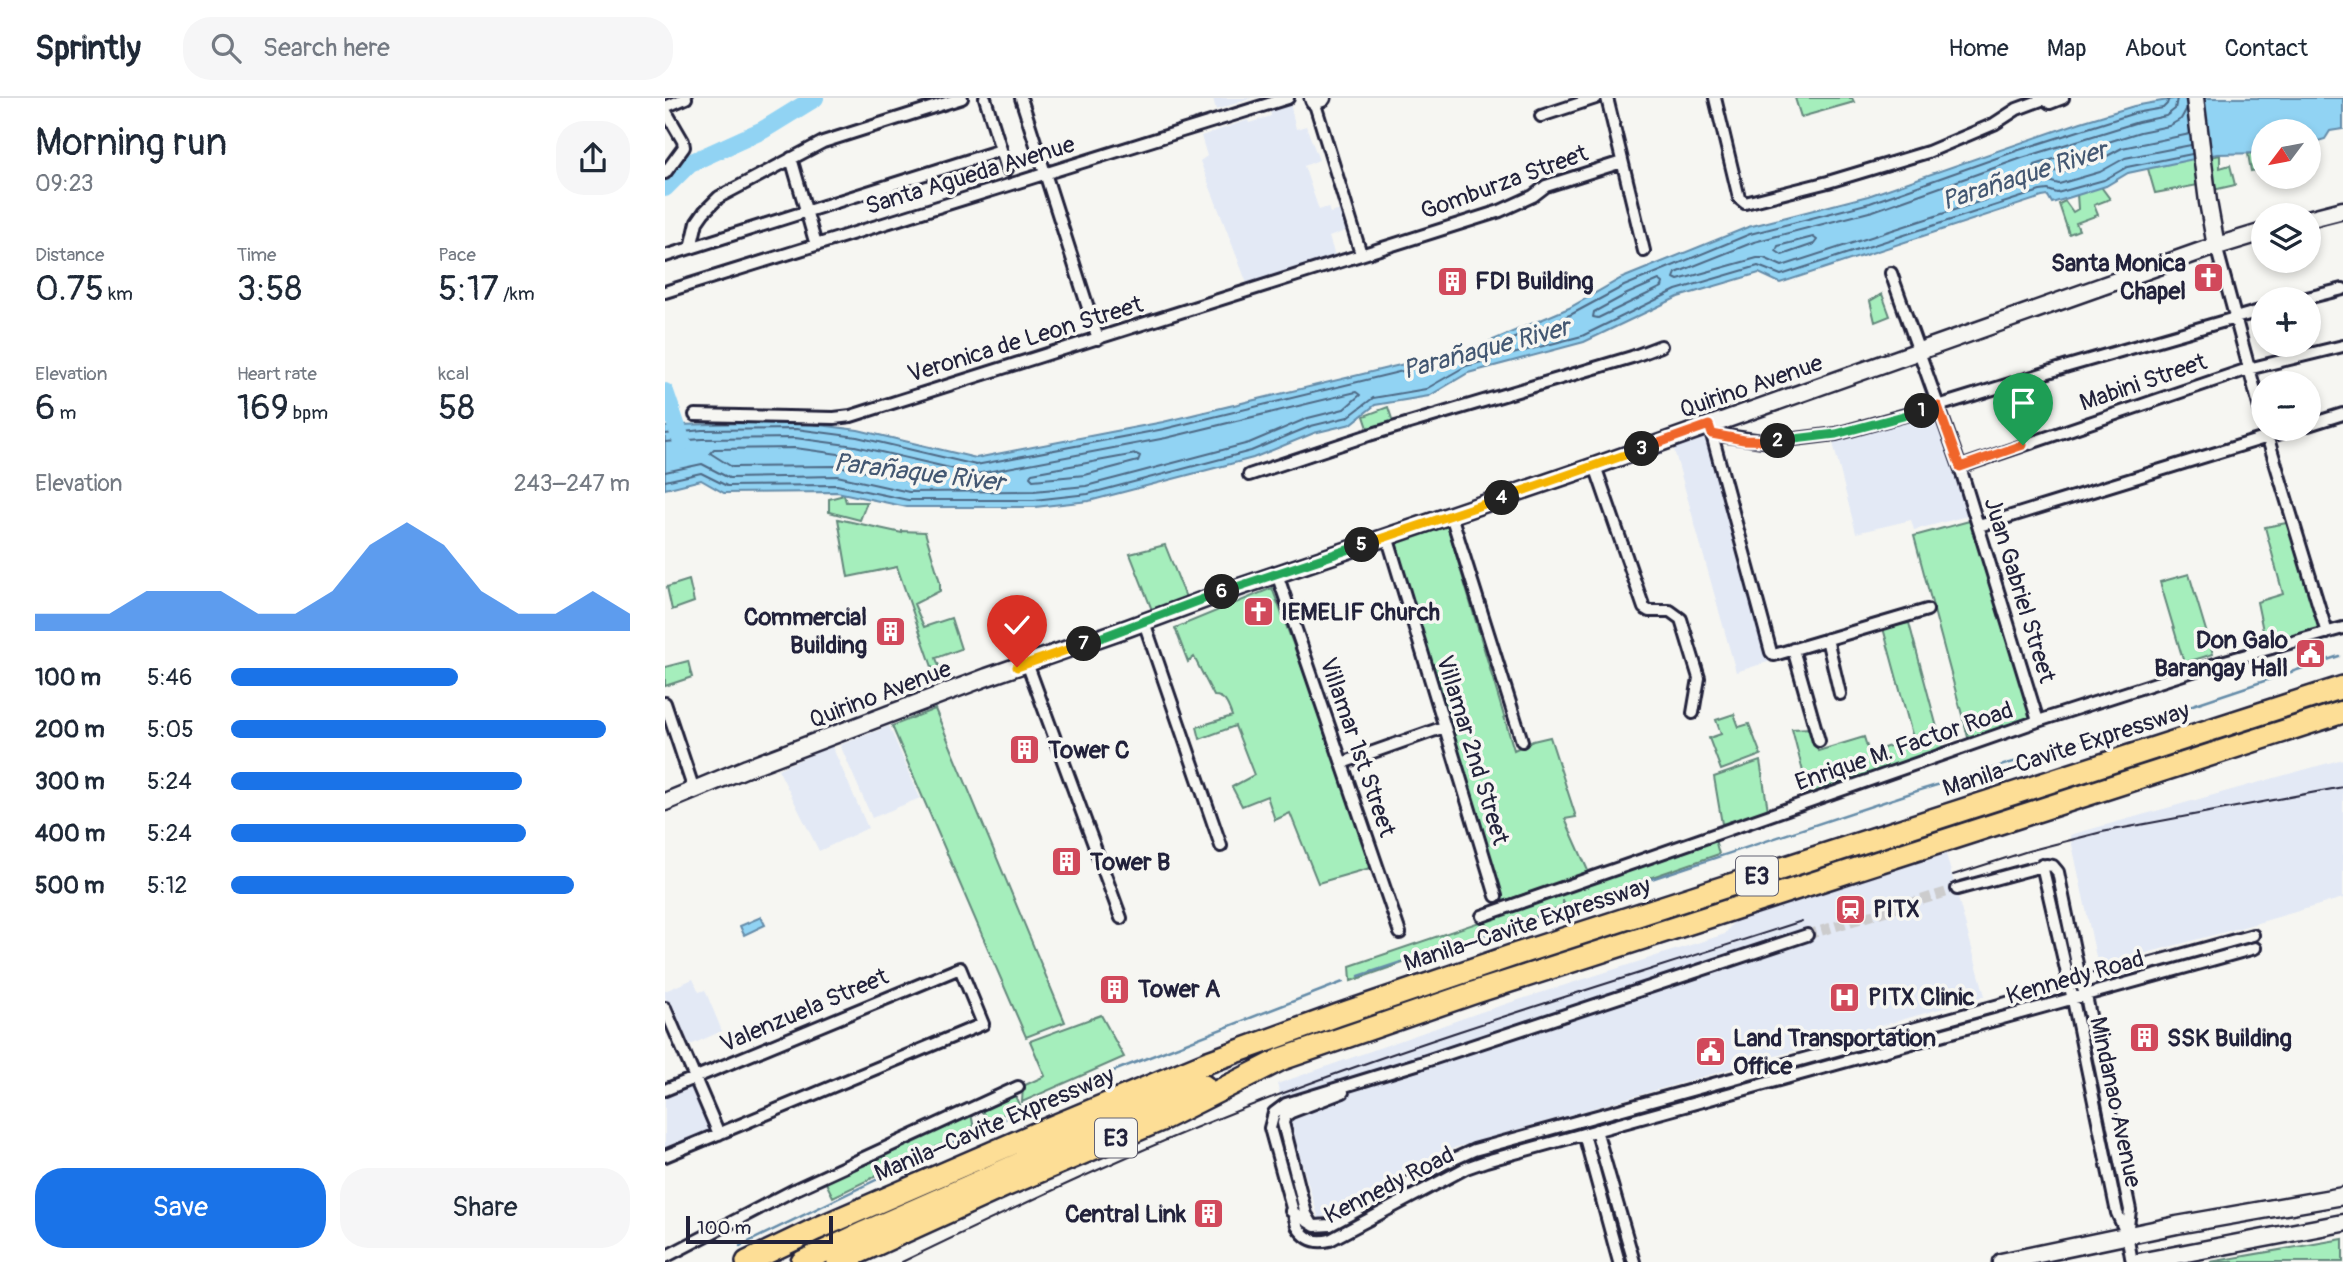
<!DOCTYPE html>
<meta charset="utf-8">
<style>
:root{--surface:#fff;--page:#f6f6f7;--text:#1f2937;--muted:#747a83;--line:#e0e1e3;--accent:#1a73e8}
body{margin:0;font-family:Pangolin,sans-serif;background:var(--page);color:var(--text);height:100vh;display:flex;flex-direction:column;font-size:26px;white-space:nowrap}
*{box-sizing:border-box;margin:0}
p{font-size:23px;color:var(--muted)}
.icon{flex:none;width:38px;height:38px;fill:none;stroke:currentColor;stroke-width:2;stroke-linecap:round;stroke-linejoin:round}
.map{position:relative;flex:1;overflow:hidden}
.panel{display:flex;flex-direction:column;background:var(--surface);width:665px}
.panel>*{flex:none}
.needle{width:46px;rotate:238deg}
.buttons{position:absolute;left:1586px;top:21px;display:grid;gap:14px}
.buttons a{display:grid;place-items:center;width:70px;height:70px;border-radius:50%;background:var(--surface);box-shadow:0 4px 10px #0003;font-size:35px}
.scale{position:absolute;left:21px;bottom:18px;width:147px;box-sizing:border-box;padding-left:7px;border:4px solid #22223b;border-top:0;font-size:19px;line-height:24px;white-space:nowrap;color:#22223b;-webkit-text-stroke:5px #f6f6f2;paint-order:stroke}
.pin{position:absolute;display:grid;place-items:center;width:60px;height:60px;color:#fff;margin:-72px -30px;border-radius:50% 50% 50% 0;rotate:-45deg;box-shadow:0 0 7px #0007}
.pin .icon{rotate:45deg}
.km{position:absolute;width:35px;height:35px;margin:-18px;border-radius:50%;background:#222;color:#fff;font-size:19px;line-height:35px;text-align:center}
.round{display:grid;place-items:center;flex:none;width:74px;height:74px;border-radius:28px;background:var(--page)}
.overview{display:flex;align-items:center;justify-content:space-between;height:119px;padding:0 35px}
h1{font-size:38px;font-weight:600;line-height:52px}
.metrics{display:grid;grid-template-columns:repeat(3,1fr);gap:10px;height:119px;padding:7px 35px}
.metrics div{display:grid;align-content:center}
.metrics b{font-size:35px;font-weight:600}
.metrics small{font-size:19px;font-weight:400}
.metrics p{font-size:19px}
.chart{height:196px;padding:14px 35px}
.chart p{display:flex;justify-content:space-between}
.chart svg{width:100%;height:126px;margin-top:7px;fill:var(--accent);opacity:.7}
.cta{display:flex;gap:14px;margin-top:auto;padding:14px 35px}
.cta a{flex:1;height:80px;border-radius:28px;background:var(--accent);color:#fff;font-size:28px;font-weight:600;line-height:80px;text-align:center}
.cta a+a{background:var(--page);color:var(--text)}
ul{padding:0 35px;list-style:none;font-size:23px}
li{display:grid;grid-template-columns:112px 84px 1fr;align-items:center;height:52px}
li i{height:18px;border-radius:9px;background:var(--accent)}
header{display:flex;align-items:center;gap:42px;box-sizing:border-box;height:98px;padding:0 35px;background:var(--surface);border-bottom:2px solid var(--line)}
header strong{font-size:33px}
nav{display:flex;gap:38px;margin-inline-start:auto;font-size:24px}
.search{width:490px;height:63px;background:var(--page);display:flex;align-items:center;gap:18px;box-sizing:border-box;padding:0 24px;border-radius:28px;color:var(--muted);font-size:26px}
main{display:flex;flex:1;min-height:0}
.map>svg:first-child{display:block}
.built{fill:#e3e9f5}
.green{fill:#a5eebc;stroke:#64887c;stroke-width:2}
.water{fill:#91d3f3;stroke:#658ca9;stroke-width:2}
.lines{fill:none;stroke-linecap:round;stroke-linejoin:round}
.shore{stroke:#4e6985;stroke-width:2}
.stream{stroke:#658ca9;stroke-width:2.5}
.river{stroke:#91d3f3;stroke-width:18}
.street-tunnel{stroke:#cccccd;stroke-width:10;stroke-dasharray:10 5;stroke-linecap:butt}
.street-casing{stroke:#22223b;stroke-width:16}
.secondary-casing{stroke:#22223b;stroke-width:21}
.highway-casing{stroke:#22223b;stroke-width:26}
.street{stroke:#f6f6f2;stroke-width:10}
.secondary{stroke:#f6f6f2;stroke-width:16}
.highway{stroke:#fdde96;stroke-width:21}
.tram{stroke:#22223b;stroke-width:2}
.split-1-casing{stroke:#fff;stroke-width:14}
.split-2-casing{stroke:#fff;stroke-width:14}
.split-3-casing{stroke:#fff;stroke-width:14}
.split-4-casing{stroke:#fff;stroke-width:14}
.split-5-casing{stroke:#fff;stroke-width:14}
.split-6-casing{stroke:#fff;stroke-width:14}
.split-7-casing{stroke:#fff;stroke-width:14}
.split-8-casing{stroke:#fff;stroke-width:14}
.split-1{stroke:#f0652b;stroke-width:9}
.split-2{stroke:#22a559;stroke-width:9}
.split-3{stroke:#f0652b;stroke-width:9}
.split-4{stroke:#f5b400;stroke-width:9}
.split-5{stroke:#f5b400;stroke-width:9}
.split-6{stroke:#22a559;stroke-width:9}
.split-7{stroke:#22a559;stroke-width:9}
.split-8{stroke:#f5b400;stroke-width:9}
.labels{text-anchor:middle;stroke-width:7;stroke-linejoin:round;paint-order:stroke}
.shield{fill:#f6f6f2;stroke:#626272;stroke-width:2}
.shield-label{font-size:23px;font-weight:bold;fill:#22223b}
.street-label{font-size:24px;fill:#22223b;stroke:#f6f6f2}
.poi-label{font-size:24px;font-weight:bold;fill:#22223b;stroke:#f6f6f2;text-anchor:start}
.water-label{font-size:26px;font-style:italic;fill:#435772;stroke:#f6f6f2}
</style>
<header>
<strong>Sprintly</strong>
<div class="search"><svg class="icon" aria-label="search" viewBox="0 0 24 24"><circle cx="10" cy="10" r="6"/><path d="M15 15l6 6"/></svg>Search here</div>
<nav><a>Home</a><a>Map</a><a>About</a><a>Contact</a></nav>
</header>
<main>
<section class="panel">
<div class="overview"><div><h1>Morning run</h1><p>09:23</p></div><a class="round"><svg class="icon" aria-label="share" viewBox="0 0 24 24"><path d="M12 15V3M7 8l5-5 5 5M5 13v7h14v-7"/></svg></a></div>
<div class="metrics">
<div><p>Distance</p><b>0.75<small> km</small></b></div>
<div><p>Time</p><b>3:58</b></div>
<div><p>Pace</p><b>5:17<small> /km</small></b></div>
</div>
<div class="metrics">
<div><p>Elevation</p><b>6<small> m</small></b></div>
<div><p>Heart rate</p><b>169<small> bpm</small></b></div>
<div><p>kcal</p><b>58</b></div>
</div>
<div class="chart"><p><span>Elevation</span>243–247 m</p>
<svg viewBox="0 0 160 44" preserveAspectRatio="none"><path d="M0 44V38L10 38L20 38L30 30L40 30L50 30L60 38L70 38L80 30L90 14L100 6L110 14L120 30L130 38L140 38L150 30L160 38V44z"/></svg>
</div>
<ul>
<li><b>100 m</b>5:46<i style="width:57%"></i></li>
<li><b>200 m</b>5:05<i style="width:94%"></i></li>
<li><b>300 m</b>5:24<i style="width:73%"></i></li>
<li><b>400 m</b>5:24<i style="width:74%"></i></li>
<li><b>500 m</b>5:12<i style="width:86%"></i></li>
</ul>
<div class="cta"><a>Save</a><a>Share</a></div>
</section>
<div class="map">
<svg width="1678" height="1164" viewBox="0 0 1678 1164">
<rect width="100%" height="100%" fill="#f6f6f2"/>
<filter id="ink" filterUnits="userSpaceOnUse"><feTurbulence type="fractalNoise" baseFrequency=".0143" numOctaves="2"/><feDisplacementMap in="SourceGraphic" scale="14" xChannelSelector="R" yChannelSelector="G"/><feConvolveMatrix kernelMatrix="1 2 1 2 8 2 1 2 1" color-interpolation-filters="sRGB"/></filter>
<g filter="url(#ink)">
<path class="built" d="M548 0H587L551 12Z
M625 5 631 31 641 28 654 62 639 68 654 112 663 109 665 115 676 112 683 132 664 139 670 158 583 188 535 63 542 58 536 38 583 22 584 25 606 18 605 12Z
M1270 315 1306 417 1249 432 1246 422 1191 435 1167 341Z
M1042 336 1106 563 1071 574 1008 348Z
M224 628 255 700 207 720 175 647Z
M167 648 203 730 154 753 113 671Z
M1678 661V800L1582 828 1433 868 1405 737Z
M1281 756 1320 898 789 1050 654 1121 612 986 816 914 1060 836 1069 823Z
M28 881 34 894 40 892 57 933 21 949 0 899V893Z
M29 984 49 1033 0 1054V996Z"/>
<path class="green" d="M1130 0H1187L1189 4 1136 19Z
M1598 52V71L1586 73 1583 56Z
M1555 57V70L1565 67 1570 87 1544 93 1541 60Z
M1528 60 1533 87 1490 95 1481 64Z
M1434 86 1445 101 1429 107 1433 117 1411 125 1414 132 1404 136 1394 106 1400 103 1408 114 1413 111 1412 96Z
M1217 196 1225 218 1210 224 1205 203Z
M723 309 729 327 705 336 699 318Z
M179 397 181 404H202L195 422 164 414V401Z
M173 421 237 435V433L260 434 275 484V493L249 506 259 529 286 520 296 551 271 560 279 581 272 583 232 469 183 479Z
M1308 422 1367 621 1304 643 1249 438Z
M1627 424 1658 531 1601 547 1592 504 1618 496 1600 429Z
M782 426 849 652 868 643 885 639 911 719 900 721 924 775 838 803 728 444Z
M500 447 522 502 487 512 465 456Z
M1524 476 1548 556 1519 565 1495 484Z
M24 482 29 504 7 512 2 489Z
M607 490 712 768 653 785 625 715 610 722 602 698 577 708 567 689 589 677 570 628 535 641 532 629 567 618C563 608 561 598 549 598L529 559 523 564 510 530Z
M1244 525 1278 652 1144 697 1127 631 1146 630 1153 653 1199 639 1204 655 1248 640 1218 530Z
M23 563 27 579 0 588V569Z
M270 611 400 924 361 939 227 628Z
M1069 616 1074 629 1084 626 1096 657 1056 672 1044 640 1056 636 1051 622Z
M1095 663 1103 712 1057 726 1049 679Z
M1049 738 1054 756 900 809 898 802V809L686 883 685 868 897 796V793Z
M436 917 459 959 357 1004 358 988 380 978 365 943Z
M348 993 355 1009 322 1024 315 1008Z
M306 1015 309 1031 168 1099 159 1081Z
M1678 1141V1164H1545Z"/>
<path class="water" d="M1514 0H1678V31L1665 33 1660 41 1643 46V33H1598V55L1552 56 1463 75 1441 88 1387 105 1383 98 1377 99 1115 185 1094 175 1013 199 919 244 803 275 764 298 710 307 686 326 649 335 588 360 424 403 370 409H242L172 394 59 395 36 382 0 391V329L11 327 131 324 193 332 311 360 498 324 814 248 904 210 955 181 1083 129 1203 98 1416 24 1469 8Z
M96 819 100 827 79 837 75 828Z"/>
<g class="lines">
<path class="shore" d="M1512 0 1510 11 1501 18 1473 24 1357 60 1208 113 1089 144 1011 175 1009 180 1013 182 1092 160H1099L1117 168 1372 85 1383 83 1394 86 1435 74 1460 60 1526 47
M1522 10 1516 21 1504 28 1475 34 1370 67 1368 71 1371 74 1383 72 1395 74 1431 64 1457 50 1525 36
M1148 139 1152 142 1149 146 1117 157 1111 153 1113 148Z
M994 182 998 185 997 189 933 220 928 219 929 214 962 196Z
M0 336 37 332 131 331 192 339 311 367 499 331 816 254 907 216 959 188 1085 136 1205 105 1354 52 1470 15 1498 10 1502 6 1504 0
M0 344 37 341 130 340 190 348 311 376 501 340 691 294 695 297 679 311 643 320 584 345 421 388 369 393 244 394 172 378 64 380 37 366 0 374
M130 350 188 358 265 376 267 380 264 383H245L173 368 67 369 45 355 49 351Z
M471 356 475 358 473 363 420 377 368 382 365 379 367 375Z
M0 383 36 375 62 388 172 387 243 402H369L423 396 586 353 646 328 683 319 708 300 761 291 801 268 917 238 1011 192 1093 168 1116 177 1375 93 1383 92 1392 95 1439 82 1462 69 1527 56"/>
<path class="stream" d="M694 878 1252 693 1435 638 1674 558
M323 1028 446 974 678 884
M75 1148 314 1032"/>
<path class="river" d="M0 90 25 65 98 32 150 0
M0 294 17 344"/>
<path class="street-tunnel" d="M1142 837 1292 791"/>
<defs>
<path id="street" d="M320 0 342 71
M356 0 433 241
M942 0 979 153
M1050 0 1074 100 1080 105 1163 84 1263 54 1329 26 1352 11 1379 1 1385 5 1398 0
M649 3 696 156
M0 9 21 0
M0 12 18 43 19 49 0 75
M876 18 931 0
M126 60 151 147
M1551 148 1598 322
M26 150 32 124 39 114 54 99 158 44 297 0
M0 158 336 52
M1226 175 1295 369 1373 623
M0 194 623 0
M1638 201 1678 191
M30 317 169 320 186 318 835 113 868 98 881 88 957 64
M1643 327 1678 316
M1600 331 1662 535
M1046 333 1106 554 1109 557 1262 512
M1047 336 1105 344 1171 336 1273 308 1403 268 1598 212
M930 368 979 510 984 513H1005L1016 521 1034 580 1028 615
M1295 369 1583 271 1678 248
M584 377 704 337 967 259 996 248
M786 417 857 643
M1314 428 1629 331
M722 438 831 798
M612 476 735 835
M479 524 556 748
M1162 541 1175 596
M1128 551 1154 643
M362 565 456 820
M0 605 29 692
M677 665 779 629
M1377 767 1408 902 1452 1115 1462 1137 1467 1164
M1292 791 1381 767 1388 768 1393 774 1416 885 1421 898 1465 1112 1462 1137
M817 818 1373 623 1553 565 1678 530
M1142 837 755 965 621 1006 609 1015 605 1030 632 1128C640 1141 650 1146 665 1142L801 1070 821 1063 1590 850
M0 910 54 1036
M0 992 295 870 318 926 0 1058
M931 1032 969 1164
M919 1036 954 1164
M626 1113 650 1128 665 1127 778 1066 809 1052 1588 837
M647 1126 641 1116 618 1025 620 1018 626 1014 678 994
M0 1159 129 1092 353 989"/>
<path id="secondary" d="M648 0 649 3 657 0
M1530 0 1543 104 1551 148
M1643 121 1678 112
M0 704 82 670 322 579 463 530 557 495 930 368 1539 152 1598 134
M1336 1164 1512 1127 1678 1098
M1474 1164 1678 1125"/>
<path id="highway" d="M82 1164 151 1131 370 1036 543 964 673 917 852 856 1678 589
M137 1164 200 1134 491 1005 539 988
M173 1164 342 1087 496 1022 617 961 808 895 1678 614"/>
</defs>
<use href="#street" class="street-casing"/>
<use href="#secondary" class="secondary-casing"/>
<use href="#highway" class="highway-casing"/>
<use href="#street" class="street"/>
<use href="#secondary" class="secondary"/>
<use href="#highway" class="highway"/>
<path class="tram" d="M1288 777 1363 753 1437 734 1678 689
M237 1164C355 1107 473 1051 595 1004 773 936 956 882 1137 823"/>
</g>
</g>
<g class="lines" filter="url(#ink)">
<defs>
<path id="split-1" d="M1257 313 1273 308 1295 369 1358 347"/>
<path id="split-2" d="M1113 343 1171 336 1257 313"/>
<path id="split-3" d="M977 351 1044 327 1047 336 1079 342 1113 343"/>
<path id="split-4" d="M837 400 977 351"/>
<path id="split-5" d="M697 447 837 400"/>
<path id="split-6" d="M557 494 697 447"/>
<path id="split-7" d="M419 546 557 494"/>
<path id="split-8" d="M352 569 419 546"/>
</defs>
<use href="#split-1" class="split-1-casing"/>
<use href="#split-2" class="split-2-casing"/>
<use href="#split-3" class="split-3-casing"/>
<use href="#split-4" class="split-4-casing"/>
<use href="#split-5" class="split-5-casing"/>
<use href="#split-6" class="split-6-casing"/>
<use href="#split-7" class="split-7-casing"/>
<use href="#split-8" class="split-8-casing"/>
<use href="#split-1" class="split-1"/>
<use href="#split-2" class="split-2"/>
<use href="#split-3" class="split-3"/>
<use href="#split-4" class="split-4"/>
<use href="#split-5" class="split-5"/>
<use href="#split-6" class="split-6"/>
<use href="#split-7" class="split-7"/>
<use href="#split-8" class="split-8"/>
</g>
<defs>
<symbol id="church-square" viewBox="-11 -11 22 22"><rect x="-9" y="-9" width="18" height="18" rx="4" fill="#d1495b" stroke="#f6f6f2"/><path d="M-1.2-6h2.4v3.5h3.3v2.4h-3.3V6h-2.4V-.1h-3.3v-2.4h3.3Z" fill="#fff"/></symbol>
<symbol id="building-square" viewBox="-11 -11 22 22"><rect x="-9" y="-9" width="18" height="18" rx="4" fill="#d1495b" stroke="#f6f6f2"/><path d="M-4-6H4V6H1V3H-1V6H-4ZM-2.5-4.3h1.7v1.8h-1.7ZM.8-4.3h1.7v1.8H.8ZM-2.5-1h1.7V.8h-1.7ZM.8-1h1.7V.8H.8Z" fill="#fff"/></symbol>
<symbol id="civic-square" viewBox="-11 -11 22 22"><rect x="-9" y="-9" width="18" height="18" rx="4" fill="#d1495b" stroke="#f6f6f2"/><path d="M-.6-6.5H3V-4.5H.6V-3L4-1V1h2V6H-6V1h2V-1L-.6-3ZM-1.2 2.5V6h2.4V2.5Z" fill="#fff"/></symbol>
<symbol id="station-square" viewBox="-11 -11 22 22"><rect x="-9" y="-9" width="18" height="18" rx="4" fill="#d1495b" stroke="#f6f6f2"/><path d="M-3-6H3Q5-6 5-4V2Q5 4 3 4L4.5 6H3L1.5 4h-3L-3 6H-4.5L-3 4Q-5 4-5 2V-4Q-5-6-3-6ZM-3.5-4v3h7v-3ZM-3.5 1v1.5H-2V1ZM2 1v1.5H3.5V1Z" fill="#fff"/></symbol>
<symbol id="hospital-square" viewBox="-11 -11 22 22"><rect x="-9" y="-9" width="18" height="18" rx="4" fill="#d1495b" stroke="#f6f6f2"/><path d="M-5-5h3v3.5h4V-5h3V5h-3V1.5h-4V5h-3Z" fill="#fff"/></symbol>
</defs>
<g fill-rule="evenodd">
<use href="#church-square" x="1526" y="162" width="35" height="35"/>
<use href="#building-square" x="770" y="166" width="35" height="35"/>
<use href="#church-square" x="576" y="496" width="35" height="35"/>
<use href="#building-square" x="208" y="516" width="35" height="35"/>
<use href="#civic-square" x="1628" y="538" width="35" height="35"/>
<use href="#building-square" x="342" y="634" width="35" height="35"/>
<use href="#building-square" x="384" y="746" width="35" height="35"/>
<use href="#station-square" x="1168" y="794" width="35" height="35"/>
<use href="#building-square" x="432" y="874" width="35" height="35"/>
<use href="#hospital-square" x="1162" y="882" width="35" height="35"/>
<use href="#building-square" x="1462" y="922" width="35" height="35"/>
<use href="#civic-square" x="1028" y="936" width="35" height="35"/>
<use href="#building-square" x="526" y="1098" width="35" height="35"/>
</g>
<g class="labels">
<g class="shield">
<rect x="1071" y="758.5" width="42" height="39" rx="5"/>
<rect x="430" y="1020.5" width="42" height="39" rx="5"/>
</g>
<g class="shield-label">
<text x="1092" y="786">E3</text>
<text x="451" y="1048">E3</text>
</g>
<g class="street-label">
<text transform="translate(305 77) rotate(-17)" y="8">Santa Agueda Avenue</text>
<text transform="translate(839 84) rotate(-20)" y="8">Gomburza Street</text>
<text transform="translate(360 241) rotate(-17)" y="8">Veronica de Leon Street</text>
<text transform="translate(1478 284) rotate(-19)" y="8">Mabini Street</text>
<text transform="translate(1086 288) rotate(-19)" y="8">Quirino Avenue</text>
<text transform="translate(1355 492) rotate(73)" y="8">Juan Gabriel Street</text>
<text transform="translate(215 596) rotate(-21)" y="8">Quirino Avenue</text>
<text transform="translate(1239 648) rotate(-19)" y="8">Enrique M. Factor Road</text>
<text transform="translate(693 649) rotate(71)" y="8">Villamar 1st Street</text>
<text transform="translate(1401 651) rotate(-18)" y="8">Manila–Cavite Expressway</text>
<text transform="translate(808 652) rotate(73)" y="8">Villamar 2nd Street</text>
<text transform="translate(862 826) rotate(-18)" y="8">Manila–Cavite Expressway</text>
<text transform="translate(1410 879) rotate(-16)" y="8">Kennedy Road</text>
<text transform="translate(139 912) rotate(-23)" y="8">Valenzuela Street</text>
<text transform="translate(1451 1004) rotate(78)" y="8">Mindanao Avenue</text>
<text transform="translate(329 1026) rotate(-23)" y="8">Manila–Cavite Expressway</text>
<text transform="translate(724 1087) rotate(-27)" y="8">Kennedy Road</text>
</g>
<g class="poi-label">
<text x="1521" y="173" text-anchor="end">Santa Monica<tspan x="1521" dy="28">Chapel</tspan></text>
<text x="810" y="191">FDI Building</text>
<text x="616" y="522">IEMELIF Church</text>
<text x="202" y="527" text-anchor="end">Commercial<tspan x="202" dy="28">Building</tspan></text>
<text x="1623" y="550" text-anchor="end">Don Galo<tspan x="1623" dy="28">Barangay Hall</tspan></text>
<text x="383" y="660">Tower C</text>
<text x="425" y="772">Tower B</text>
<text x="1208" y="819">PITX</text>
<text x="473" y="899">Tower A</text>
<text x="1203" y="907">PITX Clinic</text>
<text x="1068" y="948">Land Transportation<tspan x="1068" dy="28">Office</tspan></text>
<text x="1502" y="948">SSK Building</text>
<text x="521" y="1124" text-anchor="end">Central Link</text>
</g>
<g class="water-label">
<text transform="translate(1359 77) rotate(-18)" y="9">Parañaque River</text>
<text transform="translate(821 250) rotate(-15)" y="9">Parañaque River</text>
<text transform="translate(254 374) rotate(7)" y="9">Parañaque River</text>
</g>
</g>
</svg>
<div class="buttons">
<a><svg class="needle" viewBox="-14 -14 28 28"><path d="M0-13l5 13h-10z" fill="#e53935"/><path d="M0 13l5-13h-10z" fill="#747a83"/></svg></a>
<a><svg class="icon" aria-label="layers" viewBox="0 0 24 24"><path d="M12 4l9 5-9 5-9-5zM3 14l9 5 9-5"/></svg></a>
<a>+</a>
<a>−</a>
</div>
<div class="scale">100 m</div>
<div class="pin" style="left:1358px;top:347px;background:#1e9e55"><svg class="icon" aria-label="arrive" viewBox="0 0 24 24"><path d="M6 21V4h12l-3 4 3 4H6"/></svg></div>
<div class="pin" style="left:352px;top:569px;background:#d93025"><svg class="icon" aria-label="check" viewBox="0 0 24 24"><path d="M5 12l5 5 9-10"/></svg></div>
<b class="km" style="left:1257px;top:313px">1</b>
<b class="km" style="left:1113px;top:343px">2</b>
<b class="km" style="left:977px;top:351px">3</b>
<b class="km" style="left:837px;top:400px">4</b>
<b class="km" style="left:697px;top:447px">5</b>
<b class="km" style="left:557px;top:494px">6</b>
<b class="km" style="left:419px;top:546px">7</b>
</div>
</main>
